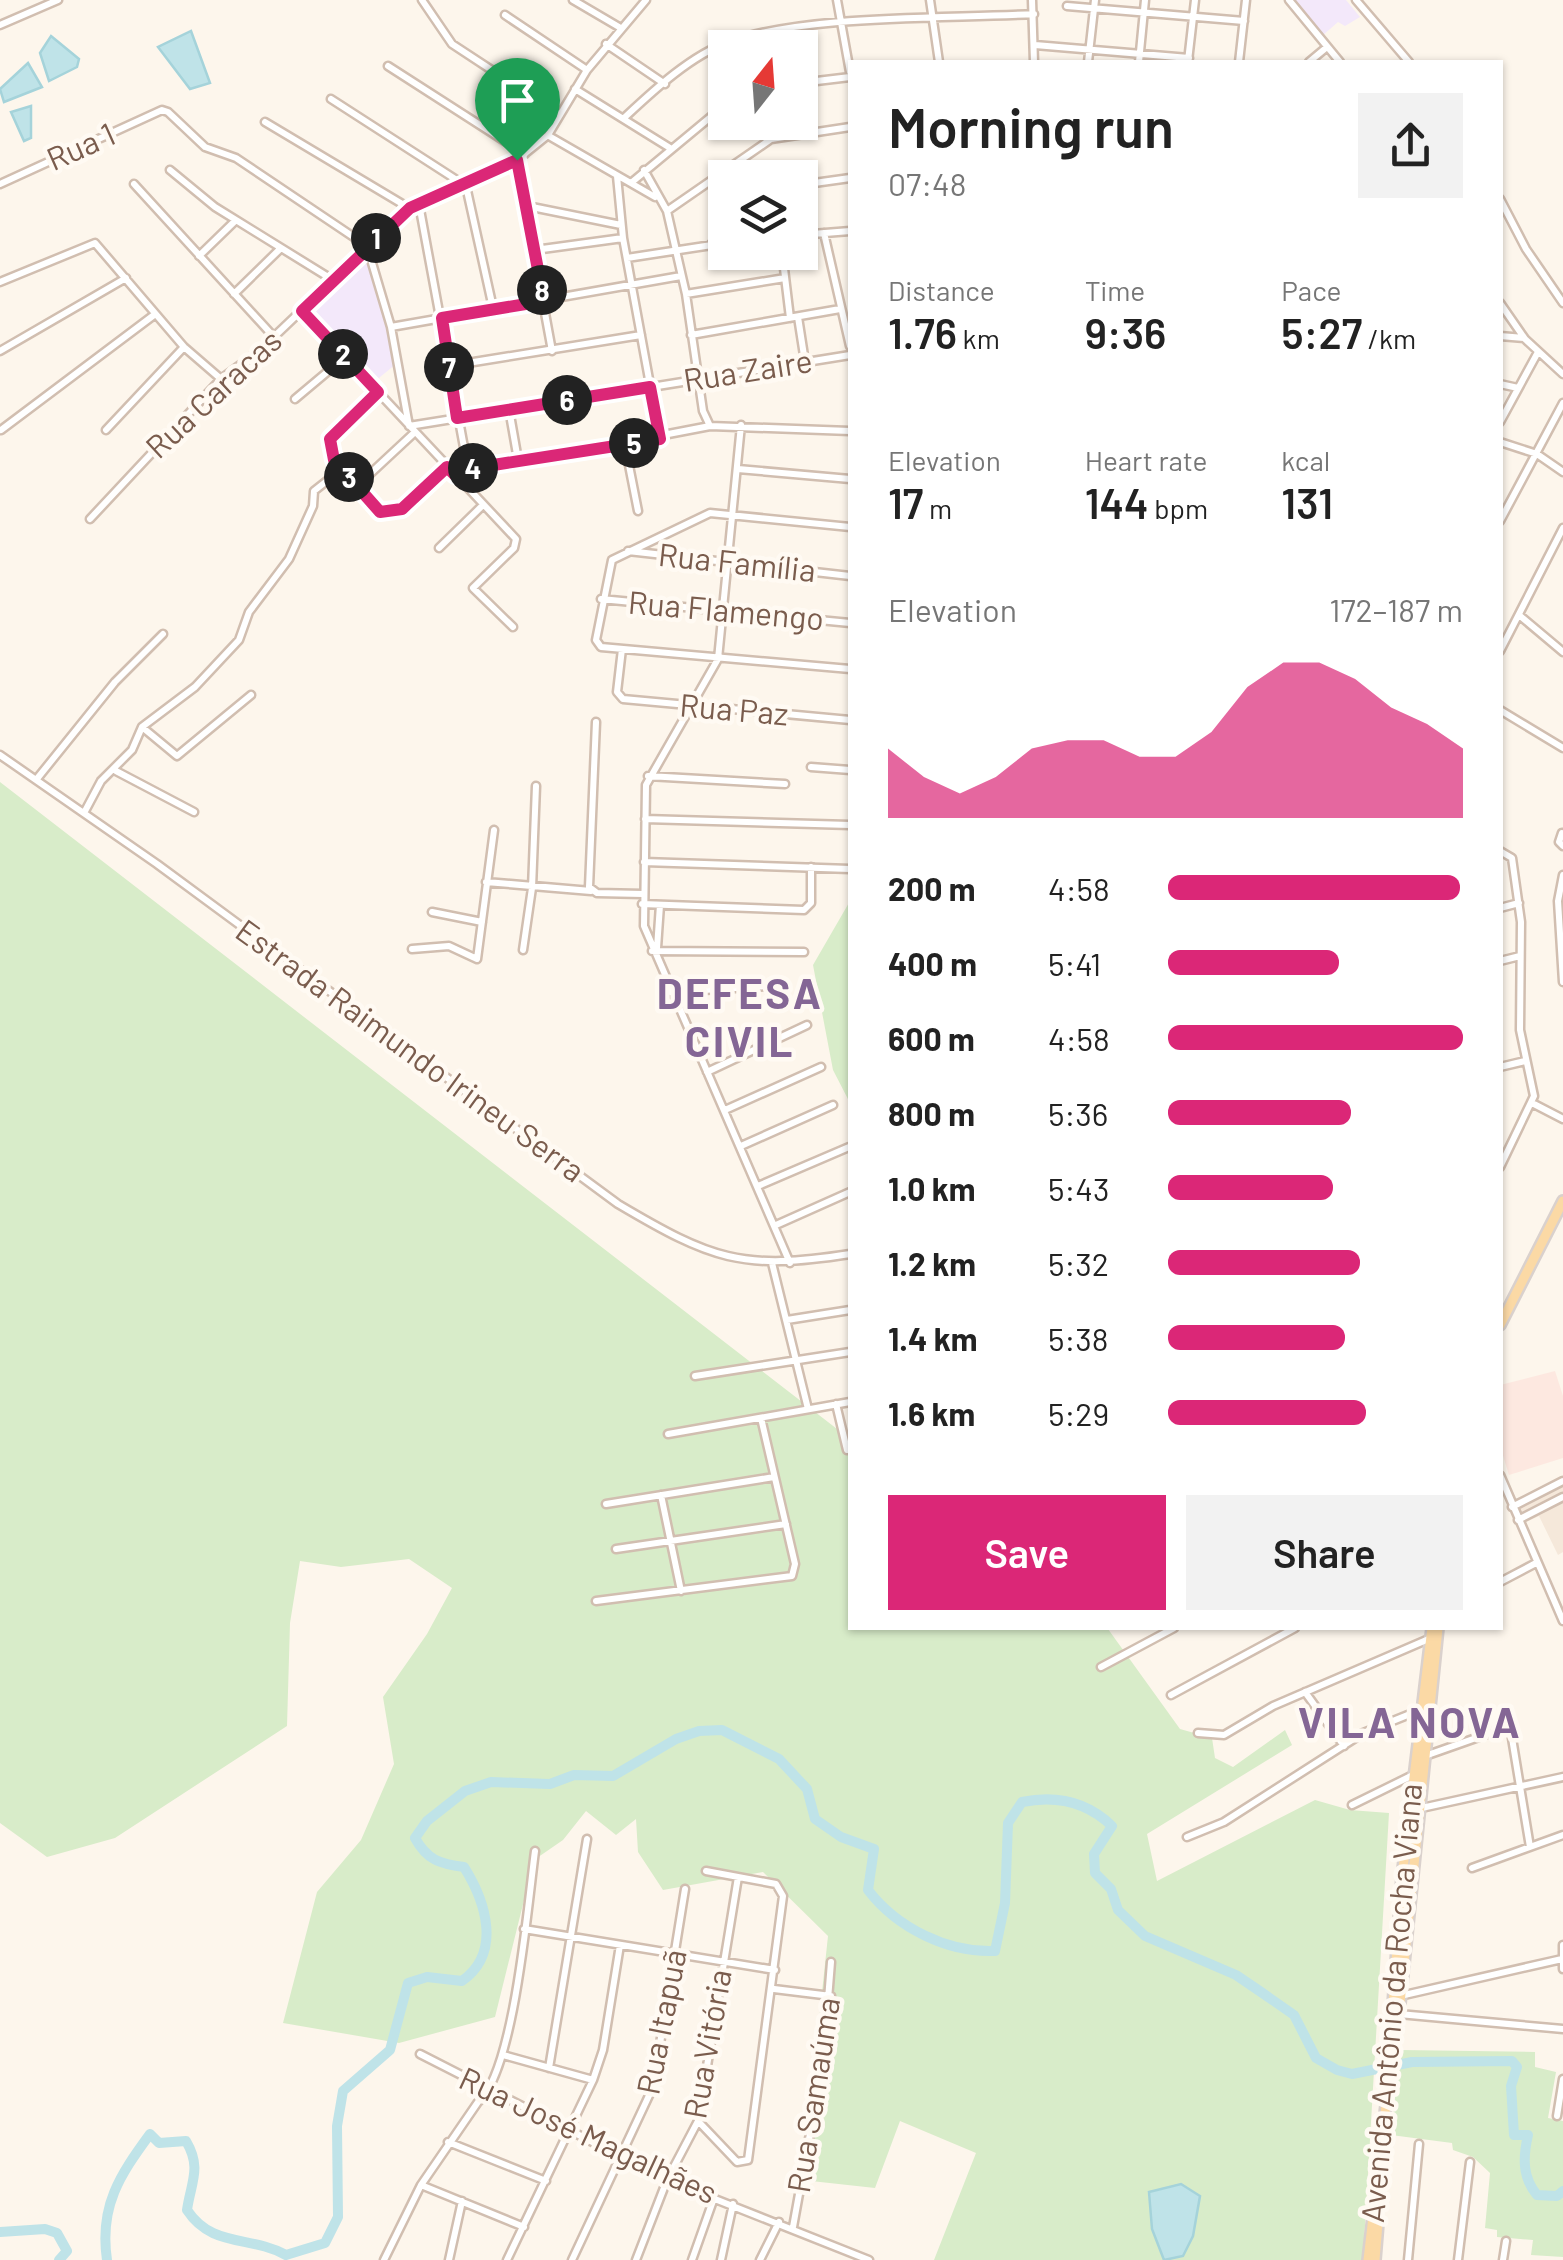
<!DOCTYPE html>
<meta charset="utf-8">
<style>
:root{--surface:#fff;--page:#f2f2f2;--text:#222;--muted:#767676;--accent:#db2777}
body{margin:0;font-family:Barlow,sans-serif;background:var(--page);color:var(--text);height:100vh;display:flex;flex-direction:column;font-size:38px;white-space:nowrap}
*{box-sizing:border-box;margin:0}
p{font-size:32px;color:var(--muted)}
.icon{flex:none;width:55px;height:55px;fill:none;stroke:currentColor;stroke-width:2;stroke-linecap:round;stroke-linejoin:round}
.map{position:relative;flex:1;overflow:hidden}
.sheet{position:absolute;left:848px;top:60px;width:655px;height:1570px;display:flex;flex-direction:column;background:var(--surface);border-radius:0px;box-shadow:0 2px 8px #0004}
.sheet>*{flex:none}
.needle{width:65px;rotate:17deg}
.controls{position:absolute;left:708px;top:30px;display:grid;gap:20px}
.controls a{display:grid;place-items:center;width:110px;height:110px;border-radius:0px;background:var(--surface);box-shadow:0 2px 8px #0004;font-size:50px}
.pin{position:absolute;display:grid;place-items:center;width:85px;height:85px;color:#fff;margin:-102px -42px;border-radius:50% 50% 50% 0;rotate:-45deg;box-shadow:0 0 10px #0007}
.pin .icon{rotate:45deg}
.km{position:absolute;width:50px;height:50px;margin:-25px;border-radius:50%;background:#222;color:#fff;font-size:28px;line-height:50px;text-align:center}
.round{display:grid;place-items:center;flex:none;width:105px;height:105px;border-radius:0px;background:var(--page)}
.headline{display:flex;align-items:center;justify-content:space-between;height:170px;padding:0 40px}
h1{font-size:55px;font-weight:600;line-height:75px}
.figures{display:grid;grid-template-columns:repeat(3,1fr);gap:15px;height:170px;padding:10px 40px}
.figures div{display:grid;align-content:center}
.figures b{font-size:42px;font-weight:600}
.figures small{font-size:28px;font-weight:400}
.figures p{font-size:28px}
.chart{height:280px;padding:20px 40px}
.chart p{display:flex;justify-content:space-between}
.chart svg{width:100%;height:180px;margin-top:10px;fill:var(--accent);opacity:.7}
.primary-button{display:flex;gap:20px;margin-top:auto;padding:20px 40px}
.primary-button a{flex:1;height:115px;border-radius:0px;background:var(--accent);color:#fff;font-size:40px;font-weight:600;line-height:115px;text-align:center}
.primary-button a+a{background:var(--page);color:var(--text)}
ul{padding:0 40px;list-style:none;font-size:32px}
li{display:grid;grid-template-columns:160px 120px 1fr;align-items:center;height:75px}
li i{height:25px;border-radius:12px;background:var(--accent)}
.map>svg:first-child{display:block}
.residential{fill:#f5e8da}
.commercial{fill:#fde8e0}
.education{fill:#f3e8fa}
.green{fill:#d8ecc9}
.water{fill:#bfe3e8;stroke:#a5d3da;stroke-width:2.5}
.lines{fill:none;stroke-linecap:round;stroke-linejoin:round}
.river{stroke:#bfe3e8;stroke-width:10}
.minor-casing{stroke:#d1beb0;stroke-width:11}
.major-casing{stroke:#dad1cd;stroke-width:14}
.minor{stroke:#fff;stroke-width:6}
.major{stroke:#fbd9a5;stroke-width:9}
.route-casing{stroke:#fff;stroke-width:20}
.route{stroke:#db2777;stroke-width:12}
.labels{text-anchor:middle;stroke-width:9;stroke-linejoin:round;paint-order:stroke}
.street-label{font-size:32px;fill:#7a5c4d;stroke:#fffaf3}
.district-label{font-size:42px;font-weight:bold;letter-spacing:2.5px;fill:#846695;stroke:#fffaf3}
</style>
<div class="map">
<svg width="1563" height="2260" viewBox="0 0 1563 2260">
<rect width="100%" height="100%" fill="#fdf6ec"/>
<path class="residential" d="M1563 1486V1552L1558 1555 1539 1516 1524 1523 1517 1509Z"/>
<path class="commercial" d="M1555 1371 1563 1396V1458L1509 1475 1500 1446V1385Z"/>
<path class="education" d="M1293 0H1346L1360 17 1345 26 1338 22 1322 36Z
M365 259H372L396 364 374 382 306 310Z"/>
<path class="green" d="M0 782 850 1439V1628L1108 1629 1180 1729 1212 1738 1215 1758 1233 1767 1285 1730 1292 1745 1147 1834 1157 1881 1315 1800 1350 1810 1389 1813 1363 2260H934L976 2153 900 2121 875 2188 802 2180 828 1936 763 1872 663 1890 638 1852 636 1819 616 1835 586 1811 563 1840 534 1860 495 2017 399 2043 283 2023 317 1892 361 1840 394 1764 383 1697 427 1634 452 1588 409 1559 341 1567 300 1561 290 1623 287 1726 115 1838 47 1857 0 1823Z
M850 901V1103L833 1070 813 965Z
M1400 2050 1535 2052V2067L1556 2072 1548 2118 1563 2121V2257L1531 2255 1533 2240 1497 2237V2230L1485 2228 1490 2173 1473 2157 1453 2150 1452 2143 1391 2135Z"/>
<path class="water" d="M191 31 210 83 190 89 158 47Z
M51 36 79 59 77 67 49 81 40 53Z
M28 63 42 87 4 102 0 89Z
M31 106V138L24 141 11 112Z
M1181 2184 1200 2196 1193 2236 1183 2256 1164 2260 1152 2229 1149 2192Z"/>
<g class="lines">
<path class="river" d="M0 2232 45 2229 57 2233 67 2251 59 2260
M107 2260C99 2206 120 2175 150 2134L159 2143 186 2141C202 2168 191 2182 187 2210 212 2248 249 2235 286 2255L325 2243 338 2217 337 2126 343 2091 390 2050 408 1983 427 1977 462 1981C502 1953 486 1902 464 1867 440 1864 427 1860 415 1838L427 1821 465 1791 491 1782 550 1784 574 1775 613 1776 676 1739 699 1731 722 1730 779 1759 807 1789 815 1819 841 1837 874 1849 868 1890C897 1928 948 1953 995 1951L1005 1903 1008 1823 1022 1802C1056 1795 1086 1801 1112 1826L1094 1854 1095 1873 1111 1889 1118 1910 1145 1936 1236 1975 1261 1992 1294 2015 1316 2058 1337 2070 1352 2074 1412 2062 1512 2061 1517 2067 1511 2086 1514 2135H1528C1523 2157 1522 2177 1537 2195L1557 2196 1563 2191"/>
<defs>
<path id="minor" d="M422 0 452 44 560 115
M573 0 619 27
M837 0 850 72
M930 0 939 62
M1032 0 1034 62
M1289 0 1340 62
M1356 0 1409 62
M1067 6 1244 21
M505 15 587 70
M0 25 58 0
M606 44 665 84
M1035 45 1189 58
M1188 61 1195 0
M1088 62 1095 0
M1139 62 1145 0
M1239 62 1246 0
M1309 62 1327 47
M388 66 525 154
M800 83 850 77
M575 89 670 148
M331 99 466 186 493 308
M624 118C653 91 691 55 729 42 808 14 948 19 1034 14
M265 122 409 208
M549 136 655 197
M517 161 552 351
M170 170 215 207 333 280
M644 170 667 211 686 294 703 411 710 426
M617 176 623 238 660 439
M631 183 725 105
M0 184 162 110 168 112 205 147 236 158 367 246 391 327 409 426 850 355
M134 184 274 337
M800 185 850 178
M1500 199 1526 249 1563 303
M419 204 468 469
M527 206 621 225
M667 211 771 139 850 127
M824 233 850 346
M800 235 850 231
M711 244 725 233
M535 250 623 238
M782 252 790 318
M199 256 236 220
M627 258 725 243
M0 282 95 243 184 347 221 379
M234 294 281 248
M686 294 785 278
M1500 303 1525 339 1563 374
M302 311 516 539 514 548 473 588 513 627
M798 317 805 362
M391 327 681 276
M691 335 840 309
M1500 336 1524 338
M0 351 126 278
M449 366 641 335
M1500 384 1518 388
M378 392 330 439 334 460 377 510 402 509 447 467
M295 399 345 357
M509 409 518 460
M1500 422 1538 352
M741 425 718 659 646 785 644 926 790 1263
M1 430 154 315
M106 430 184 347
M1500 442 1537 454 1563 472
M625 445 638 511
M738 469 850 479
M455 475 710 426 850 431
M357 486 415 432
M90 519 221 379 258 352 409 208 517 160 548 135 587 70 646 0
M1500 521 1563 403
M850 527 710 513 612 560 596 640 601 647 850 669
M439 548 483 505
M628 551 850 576
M601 599 850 623
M1519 615 1563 652
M622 649 617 692 623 699 850 720
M1500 651 1563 528
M1500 710 1563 748
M596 722 589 887 597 893 643 894
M142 727 177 756 251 695
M0 755 157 864 618 1204C711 1259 741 1271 850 1254
M811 767 850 770
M116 771 194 812
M648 776 785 784
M36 780 115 682 163 634
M84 813 101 781 132 750 142 727 195 687 239 640 249 612 289 559 313 506 314 491 342 469
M645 819 850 825
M1562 833 1559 842 1563 846
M1500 851 1512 858 1521 922 1520 1030 1534 1096 1500 1167
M644 862 850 869
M1563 875 1558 901 1563 982
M486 882 591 891
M642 904 804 910 811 903V867
M1500 908 1519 903
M432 912 482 922
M657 948 660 905
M412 949 449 946 477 959 494 830
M523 950 532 888 536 786
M652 951 804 952
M1500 961 1520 956
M671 992 768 986
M1500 1067 1525 1061
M707 1072 807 1025
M1532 1103 1563 1119
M725 1110 821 1067
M741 1146 833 1105
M758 1186 849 1147
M776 1225 850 1192
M772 1263 808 1409
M787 1320 850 1310
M695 1376 850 1352
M836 1404 847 1450
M668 1434 850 1402
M1500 1475 1563 1621
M661 1495 681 1591
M606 1504 774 1477
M1512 1507 1563 1481
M1518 1520 1563 1497
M616 1549 786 1524
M1500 1582 1536 1563
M596 1601 792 1576 795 1564 761 1418
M1101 1667 1174 1628
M1305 1692 1344 1746
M1171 1695 1295 1628
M1198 1733 1224 1735 1273 1706 1431 1638
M1422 1757 1510 1726 1530 1847
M1352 1805 1413 1775
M1417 1809 1563 1777
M1187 1837 1224 1822 1363 1733 1420 1710
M1472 1868 1563 1835
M524 1929 775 1970
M1563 1945V1969
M774 1989 831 1996
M1400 1996 1562 1959
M1399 2014 1563 2029
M420 2054 667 2180 869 2260
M503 2055 593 2080
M549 2068 587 1839
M1557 2116 1563 2079
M698 2121 737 2162 748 2160 783 1896 776 1884 706 1871
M448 2142 546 2181
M421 2185 524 2227
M793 2227 823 2062 831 1962
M384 2260 421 2185 478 2102C514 2073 528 1903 535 1851
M449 2260 462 2201
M507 2260 593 2080 603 2050 620 1945
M572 2260 653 2087 685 1889
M636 2260 667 2180 698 2121 738 1877
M692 2260 714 2198
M721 2260 733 2204
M760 2260 779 2222
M1408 2260 1419 2144
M1458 2260 1470 2162
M1503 2260 1506 2241"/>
<path id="major" d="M1500 1325 1563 1201
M1398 2023 1438 1628
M1368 2260 1386 2105 1402 1877 1432 1628
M1375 2260 1378 2223"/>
</defs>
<use href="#minor" class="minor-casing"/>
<use href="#major" class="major-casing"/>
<use href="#minor" class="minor"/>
<use href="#major" class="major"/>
</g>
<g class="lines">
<defs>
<path id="route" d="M517 160 544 301 442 318 457 418 650 387 660 439 468 469 455 475 447 467 402 509 380 512 334 460 330 439 378 392 302 311 410 208Z"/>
</defs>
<use href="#route" class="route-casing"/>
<use href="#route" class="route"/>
</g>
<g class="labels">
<g class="street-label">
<text transform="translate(81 147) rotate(-24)" y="11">Rua 1</text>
<text transform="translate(748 371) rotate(-9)" y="11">Rua Zaire</text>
<text transform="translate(214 394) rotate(-43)" y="11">Rua Caracas</text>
<text transform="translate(737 563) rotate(6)" y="11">Rua Família</text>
<text transform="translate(726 611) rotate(5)" y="11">Rua Flamengo</text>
<text transform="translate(734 710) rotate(5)" y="11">Rua Paz</text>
<text transform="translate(410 1051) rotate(36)" y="11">Estrada Raimundo Irineu Serra</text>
<text transform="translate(1392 2003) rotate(-85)" y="11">Avenida Antônio da Rocha Viana</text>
<text transform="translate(662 2022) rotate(-79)" y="11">Rua Itapuã</text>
<text transform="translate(708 2044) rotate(-80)" y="11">Rua Vitória</text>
<text transform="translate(814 2095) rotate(-81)" y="11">Rua Samaúma</text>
<text transform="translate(588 2136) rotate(25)" y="11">Rua José Magalhães</text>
</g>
<g class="district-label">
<text x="740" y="1009">DEFESA<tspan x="740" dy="48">CIVIL</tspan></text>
<text x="1410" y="1738">VILA NOVA</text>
</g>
</g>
</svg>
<div class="controls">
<a><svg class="needle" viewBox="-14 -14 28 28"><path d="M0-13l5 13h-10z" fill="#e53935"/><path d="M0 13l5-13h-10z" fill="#767676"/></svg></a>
<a><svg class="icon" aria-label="layers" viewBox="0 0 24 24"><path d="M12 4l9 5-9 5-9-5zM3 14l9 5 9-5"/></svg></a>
</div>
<div class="pin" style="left:517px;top:160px;background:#1e9e55"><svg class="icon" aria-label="arrive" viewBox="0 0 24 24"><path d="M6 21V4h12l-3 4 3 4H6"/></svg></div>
<b class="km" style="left:376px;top:238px">1</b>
<b class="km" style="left:343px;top:354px">2</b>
<b class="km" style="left:349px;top:477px">3</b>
<b class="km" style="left:473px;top:468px">4</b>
<b class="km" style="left:634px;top:443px">5</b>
<b class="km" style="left:567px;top:400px">6</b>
<b class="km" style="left:449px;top:367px">7</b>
<b class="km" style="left:542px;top:290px">8</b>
<section class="sheet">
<div class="headline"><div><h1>Morning run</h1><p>07:48</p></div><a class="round"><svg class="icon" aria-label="share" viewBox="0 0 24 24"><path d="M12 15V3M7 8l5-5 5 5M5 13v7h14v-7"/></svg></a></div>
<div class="figures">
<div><p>Distance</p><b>1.76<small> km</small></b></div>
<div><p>Time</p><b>9:36</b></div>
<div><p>Pace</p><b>5:27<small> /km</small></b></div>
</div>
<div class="figures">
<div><p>Elevation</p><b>17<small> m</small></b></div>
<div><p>Heart rate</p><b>144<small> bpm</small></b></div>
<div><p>kcal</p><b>131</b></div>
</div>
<div class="chart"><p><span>Elevation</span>172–187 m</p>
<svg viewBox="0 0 160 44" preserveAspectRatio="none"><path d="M0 44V27L10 34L20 38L30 34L40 27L50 25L60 25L70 29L80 29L90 23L100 12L110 6L120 6L130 10L140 17L150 21L160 27V44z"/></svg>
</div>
<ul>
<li><b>200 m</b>4:58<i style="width:99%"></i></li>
<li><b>400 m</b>5:41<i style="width:58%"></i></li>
<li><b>600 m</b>4:58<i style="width:100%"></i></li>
<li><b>800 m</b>5:36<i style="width:62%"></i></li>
<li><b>1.0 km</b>5:43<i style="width:56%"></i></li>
<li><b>1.2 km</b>5:32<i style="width:65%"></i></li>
<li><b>1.4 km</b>5:38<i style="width:60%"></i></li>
<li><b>1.6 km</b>5:29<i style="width:67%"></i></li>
</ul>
<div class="primary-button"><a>Save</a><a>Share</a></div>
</section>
</div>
